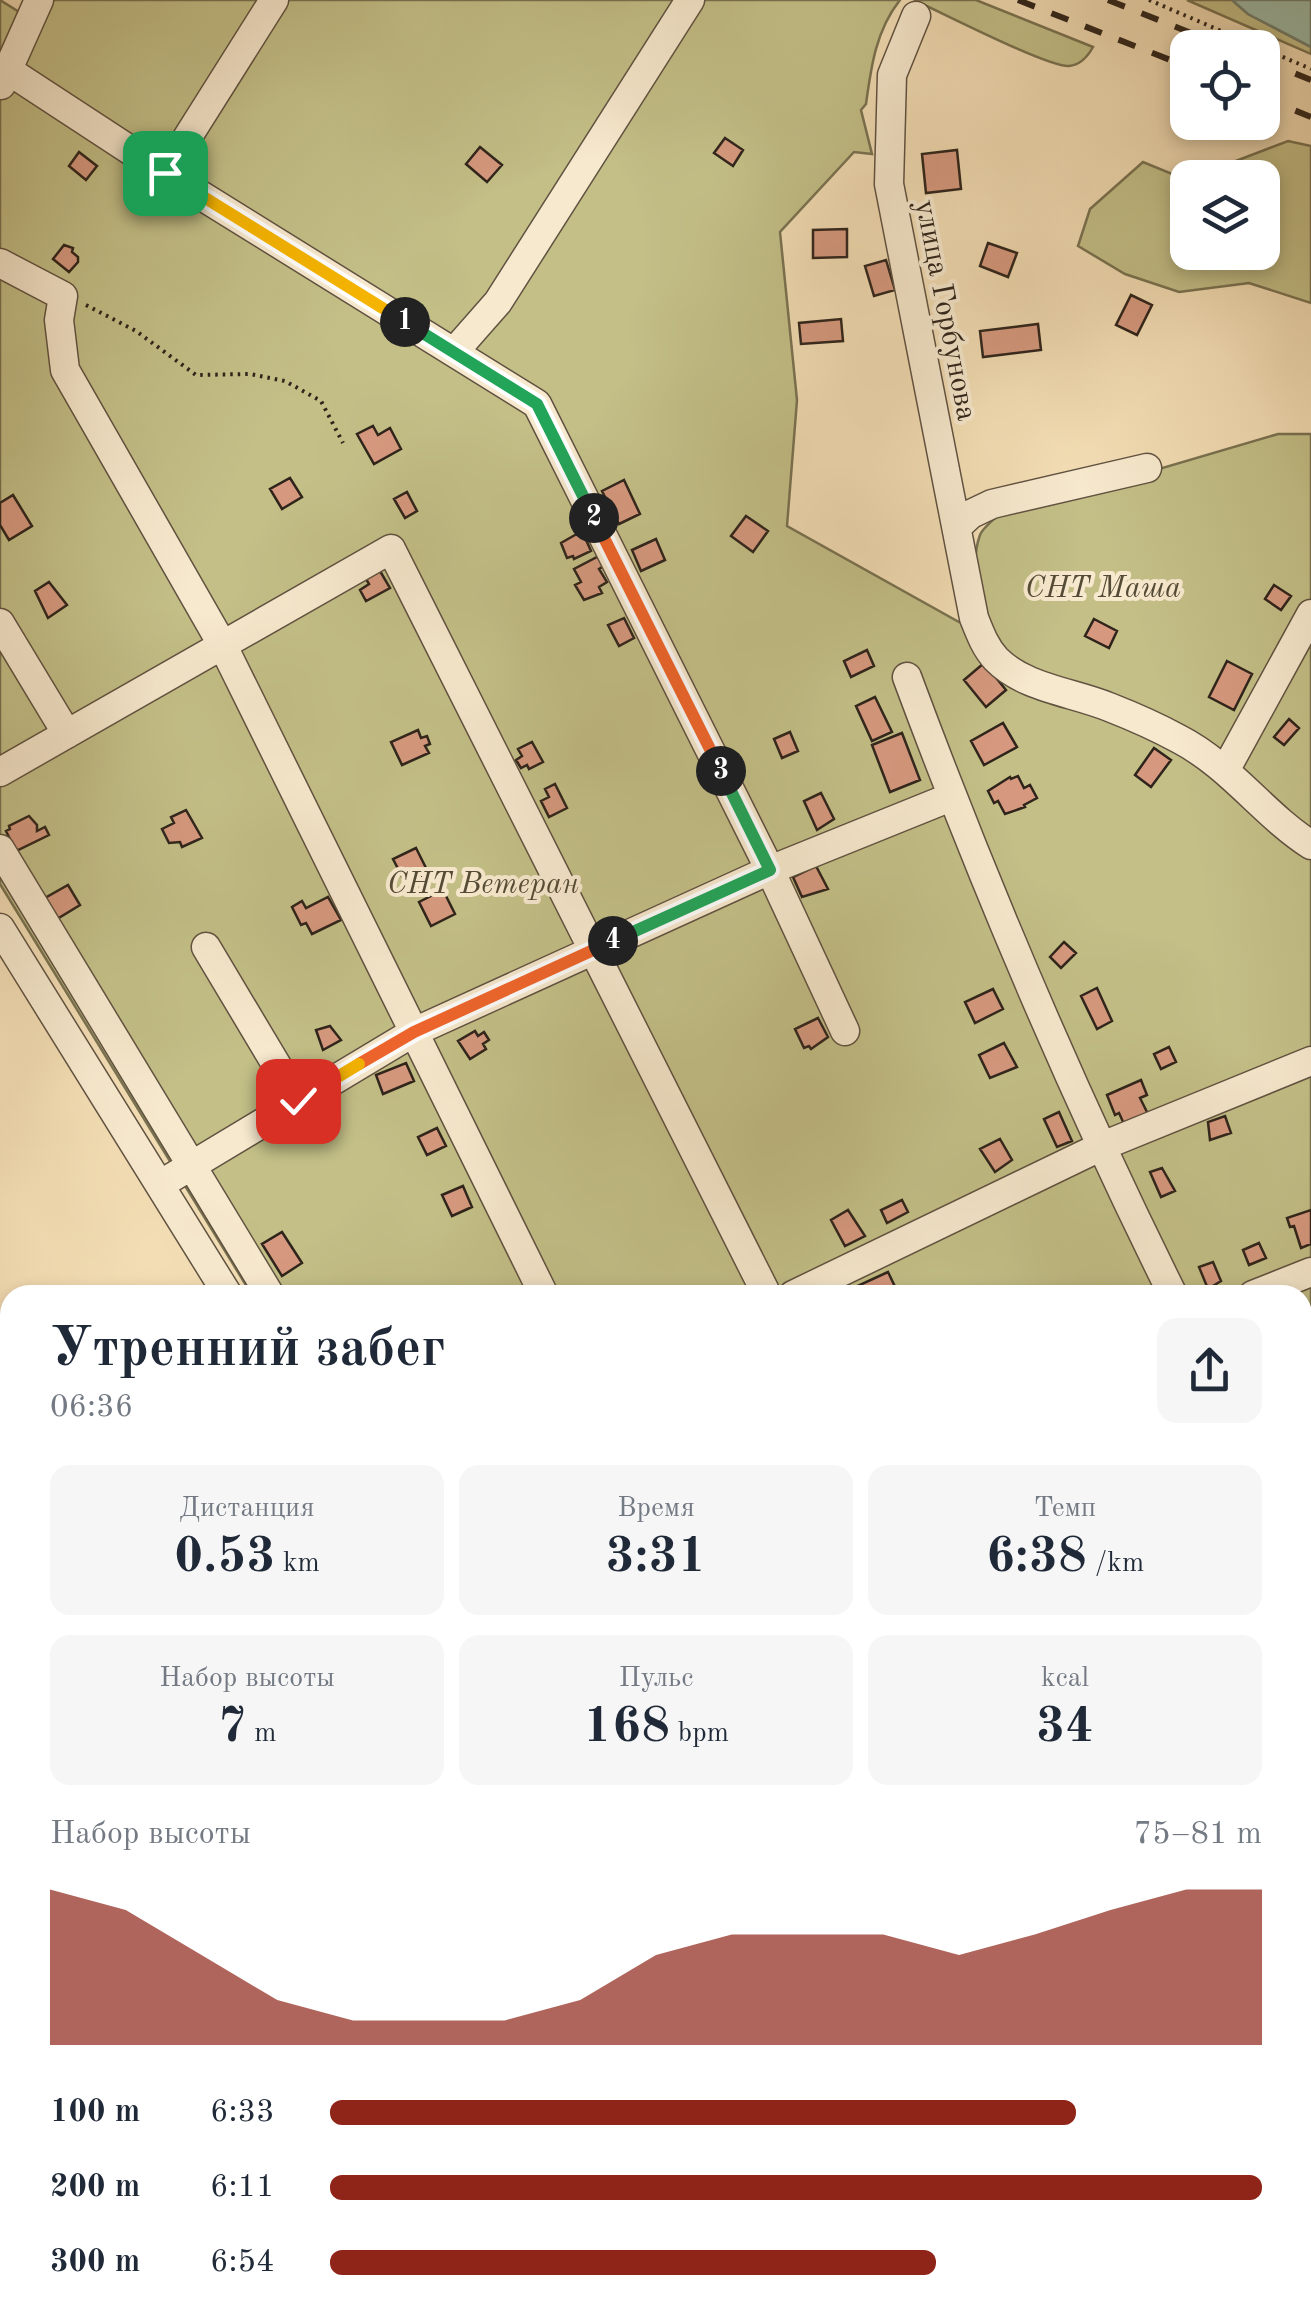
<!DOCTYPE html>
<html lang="ru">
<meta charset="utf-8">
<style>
:root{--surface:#fff;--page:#f6f6f7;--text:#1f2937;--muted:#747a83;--accent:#8f2418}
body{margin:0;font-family:"Old Standard TT",serif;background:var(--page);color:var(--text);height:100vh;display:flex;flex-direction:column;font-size:38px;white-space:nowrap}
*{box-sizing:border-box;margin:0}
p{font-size:32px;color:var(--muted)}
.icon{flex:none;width:55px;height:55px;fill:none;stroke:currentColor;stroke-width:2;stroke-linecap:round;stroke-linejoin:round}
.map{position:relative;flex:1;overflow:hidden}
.sheet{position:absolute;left:0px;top:1285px;width:1312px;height:1038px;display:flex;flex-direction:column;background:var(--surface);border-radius:30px 30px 0 0;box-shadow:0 5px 15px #0003}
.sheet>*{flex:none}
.tools{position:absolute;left:1170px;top:30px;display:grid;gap:20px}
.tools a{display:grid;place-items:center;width:110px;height:110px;border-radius:20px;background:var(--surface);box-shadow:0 5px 15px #0003;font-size:50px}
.pin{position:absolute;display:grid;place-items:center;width:85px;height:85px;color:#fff;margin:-42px;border-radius:20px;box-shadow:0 5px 15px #0006}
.km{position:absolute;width:50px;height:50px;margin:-25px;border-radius:50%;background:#222;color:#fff;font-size:28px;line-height:50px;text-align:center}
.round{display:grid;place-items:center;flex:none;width:105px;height:105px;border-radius:20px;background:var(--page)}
.overview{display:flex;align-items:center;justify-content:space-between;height:170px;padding:0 50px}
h1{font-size:55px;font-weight:600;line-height:75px}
.stats{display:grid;grid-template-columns:repeat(3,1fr);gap:15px;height:170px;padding:10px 50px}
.stats div{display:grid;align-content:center;border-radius:20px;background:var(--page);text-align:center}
.stats b{font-size:50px;font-weight:600}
.stats small{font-size:28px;font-weight:400}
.stats p{font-size:28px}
.chart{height:280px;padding:20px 50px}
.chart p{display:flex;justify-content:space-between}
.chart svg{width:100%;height:180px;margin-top:10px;fill:var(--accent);opacity:.7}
ul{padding:0 50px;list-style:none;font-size:32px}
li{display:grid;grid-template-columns:160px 120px 1fr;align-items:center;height:75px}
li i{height:25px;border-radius:12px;background:var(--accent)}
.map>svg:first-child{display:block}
.green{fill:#c3bf87;stroke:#797251;stroke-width:2.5}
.water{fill:#9cbca9;stroke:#707f70;stroke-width:2.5}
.building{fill:#d6997f;stroke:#2f241b;stroke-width:2.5}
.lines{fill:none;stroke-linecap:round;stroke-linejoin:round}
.minor-casing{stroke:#605241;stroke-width:31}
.path{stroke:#2f241b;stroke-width:4;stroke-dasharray:2.5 5;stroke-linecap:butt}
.minor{stroke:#f7e9ce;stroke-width:28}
.rail{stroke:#2f241b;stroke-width:6;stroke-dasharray:18 18;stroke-linecap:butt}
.split-1-casing{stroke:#fff;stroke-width:20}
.split-2-casing{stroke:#fff;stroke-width:20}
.split-3-casing{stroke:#fff;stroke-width:20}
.split-4-casing{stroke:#fff;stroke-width:20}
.split-5-casing{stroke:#fff;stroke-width:20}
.split-6-casing{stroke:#fff;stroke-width:20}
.split-1{stroke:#f5b400;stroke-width:12}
.split-2{stroke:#22a559;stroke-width:12}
.split-3{stroke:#f0652b;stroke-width:12}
.split-4{stroke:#22a559;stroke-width:12}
.split-5{stroke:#f0652b;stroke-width:12}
.split-6{stroke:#f5b400;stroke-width:12}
.labels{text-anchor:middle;stroke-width:8;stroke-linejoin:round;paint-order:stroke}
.street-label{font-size:30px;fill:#2f241b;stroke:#f7e9ce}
.park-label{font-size:30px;font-style:italic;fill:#544b36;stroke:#f7e9ce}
</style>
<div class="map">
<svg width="1311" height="2322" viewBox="0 0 1311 2322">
<rect width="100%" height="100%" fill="#f3ddb4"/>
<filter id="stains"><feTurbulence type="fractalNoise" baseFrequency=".002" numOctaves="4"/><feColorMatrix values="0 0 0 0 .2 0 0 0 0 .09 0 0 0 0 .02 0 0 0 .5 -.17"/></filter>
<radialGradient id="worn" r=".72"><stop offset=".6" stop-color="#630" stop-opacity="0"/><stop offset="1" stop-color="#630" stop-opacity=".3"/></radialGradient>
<path class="green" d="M0 0 24 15 51 0H900C876 30 871 67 866 104L861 110 872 154 854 152 780 232 797 400 787 526 959 622H989C978 598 970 562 980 535 982 529 991 522 996 517L1278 434H1311V1506L1303 1510 1302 1295H252L0 884Z
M914 0H976L1093 47C1088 56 1081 65 1069 66 1047 67 941 12 914 0Z
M1187 0H1232L1248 14 1311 47V54Z
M1288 141 1311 146V303L1249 283 1179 292 1125 274 1078 246 1090 209 1143 162 1187 180 1188 252H1262V178L1194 177Z
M1311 1604V2322H783L777 2313 1302 2312V1608Z
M123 2313H231L236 2322H106Z"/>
<path class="water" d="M1232 0H1311V47L1248 14Z"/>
<path class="building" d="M725 138 743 150 733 166 714 153Z
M480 147 502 165 487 182 466 164Z
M957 150 961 189 926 193 922 154Z
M79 152 97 166 86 180 69 166Z
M847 229V257L813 258V230Z
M988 243 1017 253 1008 277 980 266Z
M64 245 73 248 72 252 78 257V262L69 272 53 259Z
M886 260 895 290 874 296 865 266Z
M1131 295 1152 305 1137 335 1116 325Z
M841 319 843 341 801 344 799 323Z
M1038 324 1041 350 983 357 980 331Z
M373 426 378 435 390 428 401 449 374 464 357 434Z
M290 478 302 497 282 509 270 489Z
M624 480 640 514 619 524 615 517 611 519 606 509 610 507 602 491Z
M407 492 417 511 405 518 394 499Z
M13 495 32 526 9 540 0 525V503Z
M746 516 768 531 753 552 731 536Z
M582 531 591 551 574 559 573 556 567 558 561 543Z
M656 539 665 560 641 571 632 550Z
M599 556 604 566 599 569 607 582 599 587 602 593 584 600 575 585 581 582 574 569Z
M380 571 390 588 366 601 360 590 369 584 366 579Z
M49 582 67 605 48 618 35 591Z
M1274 585 1291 596 1281 610 1265 599Z
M624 618 634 638 619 646 608 625Z
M1094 619 1117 631 1109 648 1085 636Z
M867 650 874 666 851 677 844 661Z
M1227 661 1252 674 1234 710 1209 697Z
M984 663 1006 690 986 707 964 680Z
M875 697 892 732 872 741 856 706Z
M1289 719 1299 728 1284 745 1274 737Z
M1003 723 1017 747 984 765 971 741Z
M418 730 421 738 427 736 430 744 425 746 429 753 402 765 391 742Z
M790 732 798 751 782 758 774 739Z
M902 733 920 780 890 792 872 745Z
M532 742 543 762 529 769 527 765 521 768 516 760 522 756 518 749Z
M1154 748 1171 760 1151 787 1135 775Z
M1018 776 1024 788 1030 785 1037 798 1024 805 1025 807 1005 814 998 801 994 803 988 791 1010 777 1011 779Z
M555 784 567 808 549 817 541 801 549 797 545 789Z
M821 793 834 819 817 830 804 801Z
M186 810 202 838 182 847 180 842 169 843 162 829 174 823 171 817Z
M29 816 37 825V831L45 827 49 835 16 851 6 831 10 829 9 826Z
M416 848 428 872 406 884 393 859Z
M816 866 828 889 802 897 793 877Z
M68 885 80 905 57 919 45 898Z
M443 890 455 914 431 926 419 902Z
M328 897 341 920 312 934 306 923 301 925 292 907 302 901 306 908Z
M1064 942 1076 953 1061 968 1050 957Z
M1097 988 1112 1021 1097 1029 1081 996Z
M993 989 1003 1009 975 1023 965 1002Z
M818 1018 828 1037 811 1049 809 1046 804 1048 795 1029Z
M330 1026 341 1040 323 1050 316 1030Z
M475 1031 478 1036 484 1032 489 1040 483 1044 486 1049 470 1059 458 1041Z
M1004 1043 1017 1067 990 1078 979 1055Z
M1169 1047 1176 1062 1161 1069 1154 1054Z
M406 1063 414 1081 383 1094 376 1075Z
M1141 1080 1147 1095 1140 1098 1148 1114 1124 1124 1119 1113 1115 1115 1107 1095Z
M1059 1112 1072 1141 1057 1147 1044 1119Z
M1225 1116 1231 1133 1210 1140 1208 1122Z
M437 1128 446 1146 427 1155 418 1137Z
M1000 1139 1012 1160 995 1172 980 1149Z
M1162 1168 1175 1191 1161 1197 1150 1172Z
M463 1186 472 1207 452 1216 442 1195Z
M902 1200 908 1212 887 1223 881 1210Z
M848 1210 865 1236 845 1246 831 1220Z
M1311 1210V1244L1301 1248 1294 1226 1290 1227 1287 1218Z
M282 1232 302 1263 282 1276 262 1244Z
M1259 1243 1266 1258 1249 1265 1243 1250Z
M1213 1262 1221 1281 1208 1289 1199 1267Z
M888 1272 899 1295H852L853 1288Z
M10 2144V2184L0 2189V2150Z
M1308 2154 1311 2188 1302 2192V2157Z
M446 2312H489L495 2322H451Z"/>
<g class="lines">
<defs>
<path id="minor" d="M916 16 892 75 889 184 974 618C980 633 985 647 996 659 1024 688 1072 692 1109 707 1132 716 1157 727 1179 739 1231 766 1263 814 1311 845
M6 69 165 173 537 404 770 870 845 1031
M1 85 39 0
M165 173 274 0
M0 263 63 296 59 320 65 370 223 646 544 1295
M454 352 498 302 690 0
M957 527 971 514 992 504 1147 468
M0 623 67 734
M907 677C985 887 1073 1094 1173 1295
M1226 769 1311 614
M0 772 391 549 767 1295
M0 849 270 1295
M0 928 228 1295
M206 947 298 1101
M161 1184 414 1032 770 870 951 797
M793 1295 1100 1147 1311 1061
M1253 1295 1311 1272
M1302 1501 1311 1497
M1302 1526 1311 1540
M1302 1856 1311 1894
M1311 2101 1307 2103 1311 2113
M0 2239 10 2234
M1109 2322 1112 2312"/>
</defs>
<use href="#minor" class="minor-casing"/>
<path class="path" d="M1149 0 1261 48
M1262 48 1311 69
M86 305 136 331 196 375 250 374 285 381 321 401 343 443
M0 1509 10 1527
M1302 1596 1311 1613
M0 1815 10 1834
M0 1828 10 1823
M0 1929 10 1923"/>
<use href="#minor" class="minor"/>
<path class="rail" d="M1018 0 1188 67
M1108 0 1229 48
M1262 60 1311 80
M1262 97 1311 117"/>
</g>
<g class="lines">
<defs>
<path id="split-1" d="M165 173 405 322"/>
<path id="split-2" d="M405 322 537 404 594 518"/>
<path id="split-3" d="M594 518 721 771"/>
<path id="split-4" d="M613 941 770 870 721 771"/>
<path id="split-5" d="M359 1064 414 1032 613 941"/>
<path id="split-6" d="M298 1101 359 1064"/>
</defs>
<use href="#split-1" class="split-1-casing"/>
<use href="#split-2" class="split-2-casing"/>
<use href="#split-3" class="split-3-casing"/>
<use href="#split-4" class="split-4-casing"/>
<use href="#split-5" class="split-5-casing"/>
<use href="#split-6" class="split-6-casing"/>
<use href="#split-1" class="split-1"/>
<use href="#split-2" class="split-2"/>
<use href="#split-3" class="split-3"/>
<use href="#split-4" class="split-4"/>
<use href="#split-5" class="split-5"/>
<use href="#split-6" class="split-6"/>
</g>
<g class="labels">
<g class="street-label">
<text transform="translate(947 310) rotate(79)" y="10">улица Горбунова</text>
</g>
<g class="park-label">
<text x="1103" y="597">СНТ Маша</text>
<text x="483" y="893">СНТ Ветеран</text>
</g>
</g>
<rect width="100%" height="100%" filter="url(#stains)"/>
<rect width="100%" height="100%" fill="url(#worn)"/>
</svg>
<div class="tools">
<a><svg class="icon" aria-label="locate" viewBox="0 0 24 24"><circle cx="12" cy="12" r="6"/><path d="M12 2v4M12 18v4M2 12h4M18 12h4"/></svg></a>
<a><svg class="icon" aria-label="layers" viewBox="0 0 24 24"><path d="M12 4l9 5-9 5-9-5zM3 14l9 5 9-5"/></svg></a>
</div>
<div class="pin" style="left:165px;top:173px;background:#1e9e55"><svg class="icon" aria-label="arrive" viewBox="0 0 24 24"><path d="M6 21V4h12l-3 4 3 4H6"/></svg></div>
<div class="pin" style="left:298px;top:1101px;background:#d93025"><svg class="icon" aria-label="check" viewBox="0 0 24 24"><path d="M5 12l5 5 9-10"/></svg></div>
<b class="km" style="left:405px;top:322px">1</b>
<b class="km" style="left:594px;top:518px">2</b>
<b class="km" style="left:721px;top:771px">3</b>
<b class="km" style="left:613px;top:941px">4</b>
<section class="sheet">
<div class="overview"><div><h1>Утренний забег</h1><p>06:36</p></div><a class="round"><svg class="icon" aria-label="share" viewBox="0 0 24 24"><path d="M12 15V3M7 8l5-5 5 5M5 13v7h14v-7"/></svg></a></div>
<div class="stats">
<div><p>Дистанция</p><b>0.53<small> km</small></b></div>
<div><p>Время</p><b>3:31</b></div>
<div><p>Темп</p><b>6:38<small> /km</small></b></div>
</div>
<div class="stats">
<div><p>Набор высоты</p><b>7<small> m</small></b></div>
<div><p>Пульс</p><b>168<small> bpm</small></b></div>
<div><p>kcal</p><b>34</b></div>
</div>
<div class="chart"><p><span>Набор высоты</span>75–81 m</p>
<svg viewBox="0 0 160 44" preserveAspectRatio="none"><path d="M0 44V6L10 11L20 22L30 33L40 38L50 38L60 38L70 33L80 22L90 17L100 17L110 17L120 22L130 17L140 11L150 6L160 6V44z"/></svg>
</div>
<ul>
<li><b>100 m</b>6:33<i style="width:80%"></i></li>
<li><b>200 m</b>6:11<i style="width:100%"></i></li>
<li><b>300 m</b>6:54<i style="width:65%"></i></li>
</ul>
</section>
</div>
